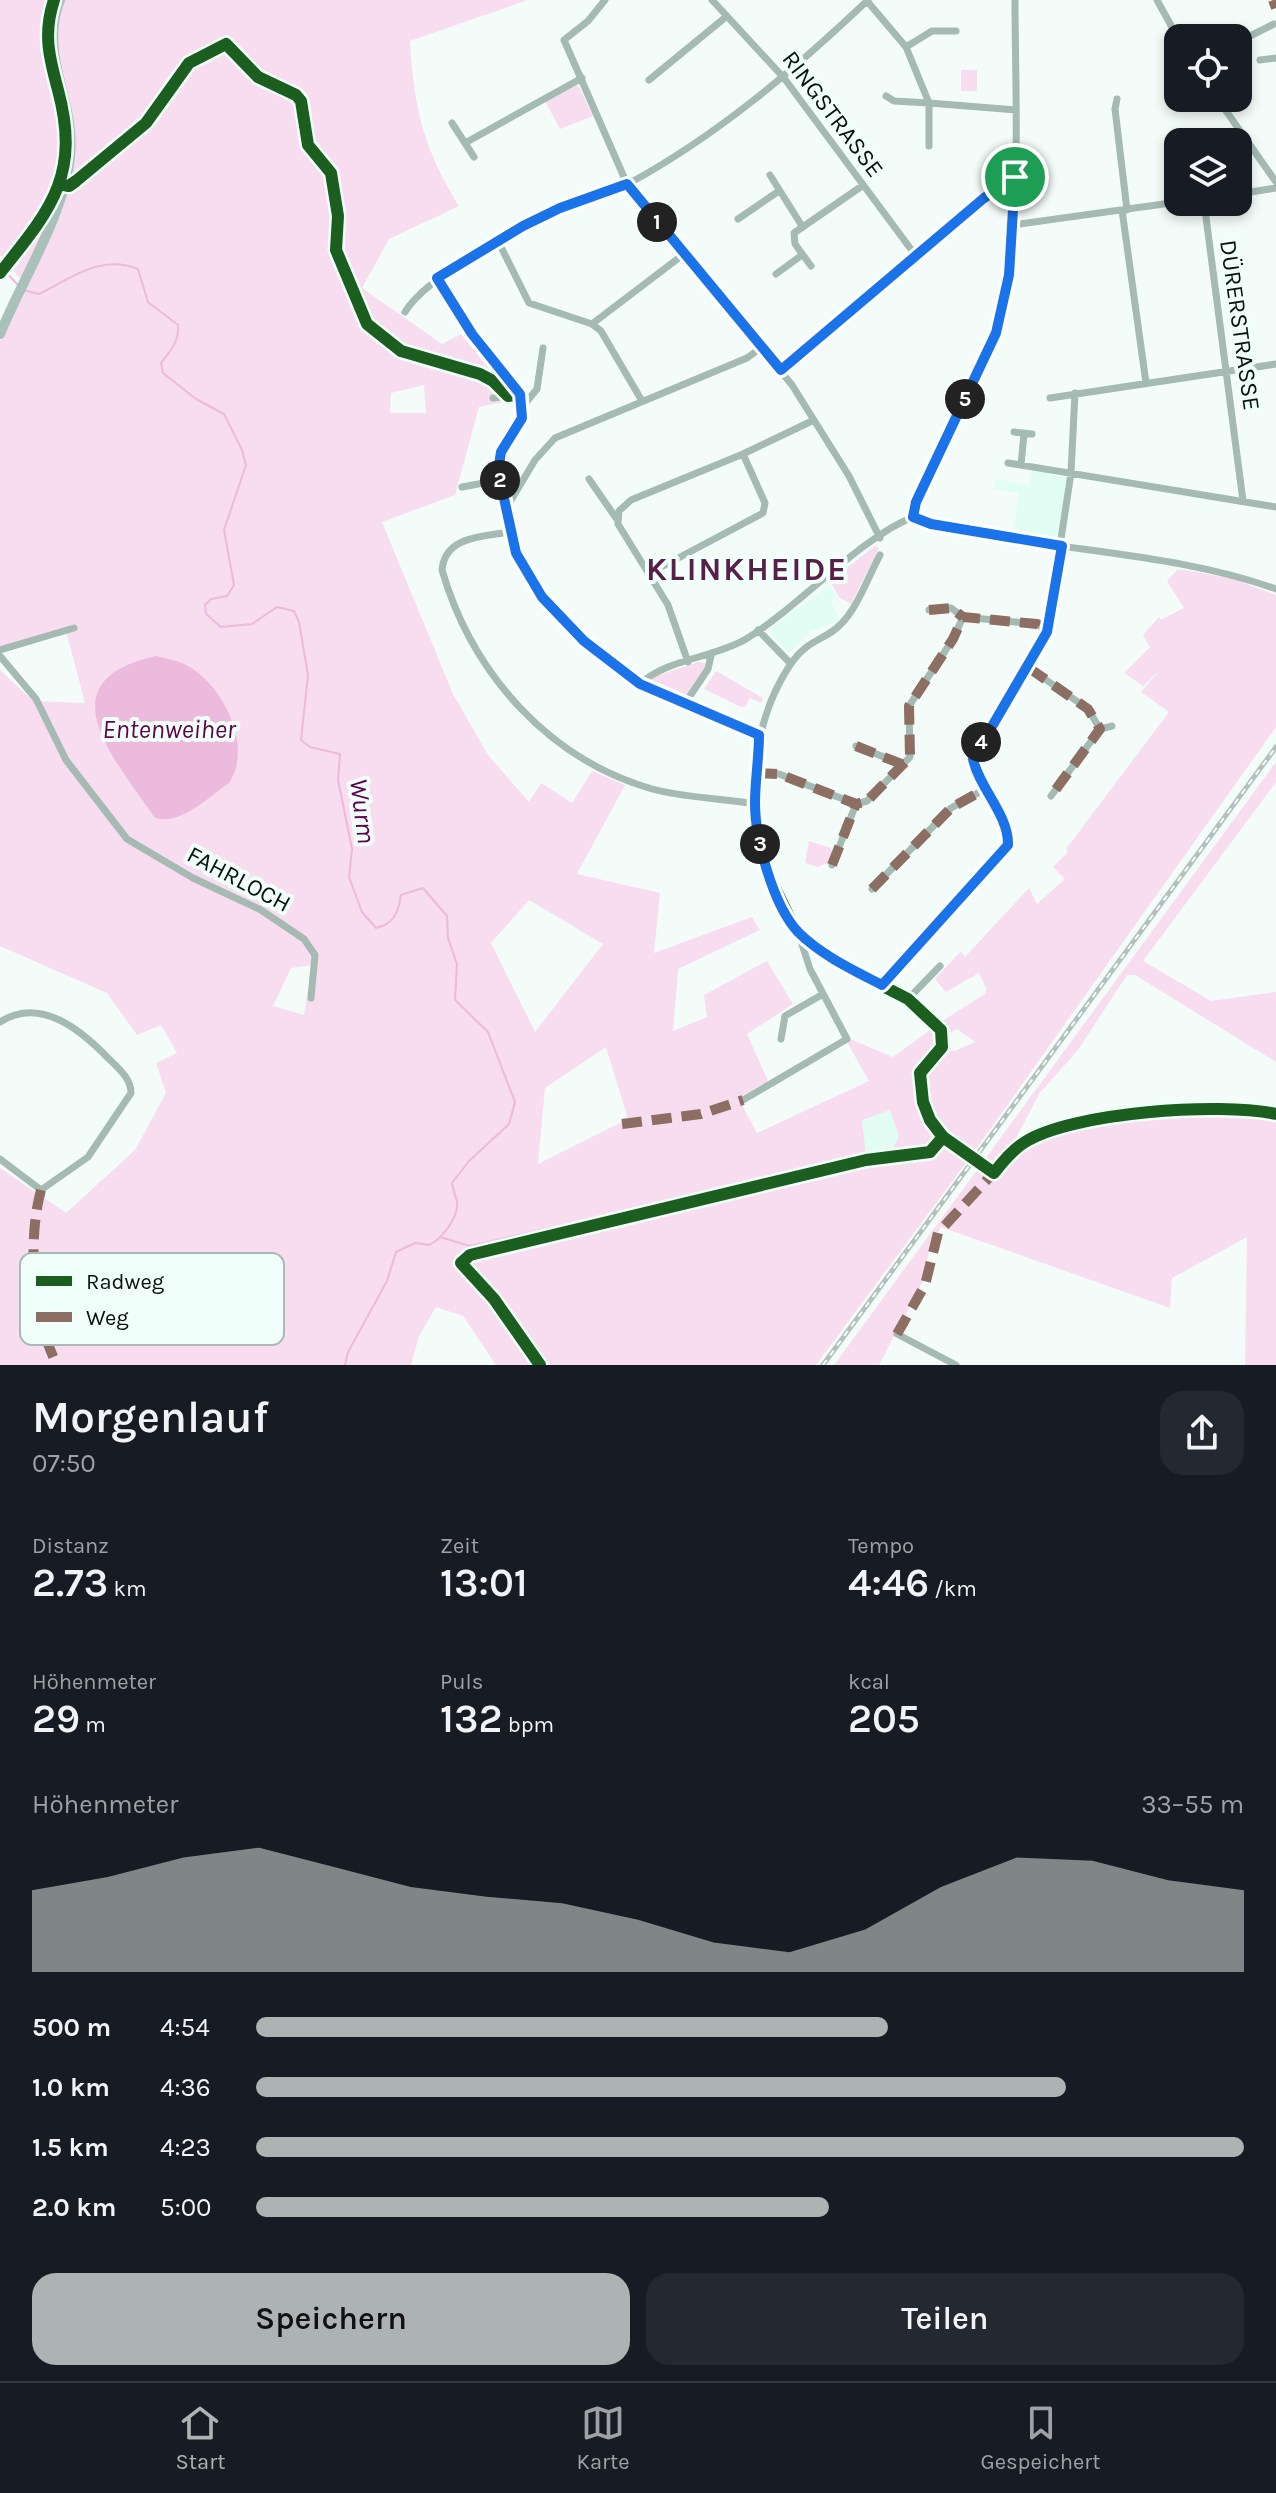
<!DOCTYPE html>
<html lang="de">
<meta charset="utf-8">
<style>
:root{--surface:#171b24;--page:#242831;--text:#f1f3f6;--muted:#9ea1a6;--line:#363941;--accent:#adb3b3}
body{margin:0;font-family:Karla,sans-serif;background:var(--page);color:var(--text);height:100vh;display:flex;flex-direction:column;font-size:30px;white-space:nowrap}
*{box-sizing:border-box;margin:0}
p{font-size:26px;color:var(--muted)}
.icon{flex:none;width:44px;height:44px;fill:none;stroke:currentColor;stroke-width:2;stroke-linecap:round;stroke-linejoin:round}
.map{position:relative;height:1365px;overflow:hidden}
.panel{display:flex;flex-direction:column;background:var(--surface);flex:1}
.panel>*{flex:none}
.buttons{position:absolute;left:1164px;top:24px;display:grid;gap:16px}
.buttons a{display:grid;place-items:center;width:88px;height:88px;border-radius:16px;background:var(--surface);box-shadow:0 4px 12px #0003;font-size:40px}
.pin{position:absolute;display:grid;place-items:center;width:68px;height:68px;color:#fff;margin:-34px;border:4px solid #fff;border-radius:50%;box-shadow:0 2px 8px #0007}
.km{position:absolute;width:40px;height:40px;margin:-20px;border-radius:50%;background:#222;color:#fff;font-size:22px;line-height:40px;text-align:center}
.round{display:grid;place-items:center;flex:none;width:84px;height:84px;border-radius:24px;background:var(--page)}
.summary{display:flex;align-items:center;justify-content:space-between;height:136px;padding:0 32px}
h1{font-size:44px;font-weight:600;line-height:60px}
.metrics{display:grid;grid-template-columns:repeat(3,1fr);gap:12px;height:136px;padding:8px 32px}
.metrics div{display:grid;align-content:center}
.metrics b{font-size:40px;font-weight:600}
.metrics small{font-size:22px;font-weight:400}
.metrics p{font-size:22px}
.chart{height:224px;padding:16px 32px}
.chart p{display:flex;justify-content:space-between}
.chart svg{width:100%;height:144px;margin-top:8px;fill:var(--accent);opacity:.7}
.action{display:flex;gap:16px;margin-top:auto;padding:16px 32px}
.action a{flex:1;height:92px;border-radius:24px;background:var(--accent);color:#111;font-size:32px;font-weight:600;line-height:92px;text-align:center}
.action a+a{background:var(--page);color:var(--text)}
ul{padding:0 32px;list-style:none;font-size:26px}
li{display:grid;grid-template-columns:128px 96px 1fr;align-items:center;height:60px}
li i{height:20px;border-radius:10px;background:var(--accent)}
.tab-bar{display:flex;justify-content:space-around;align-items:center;height:112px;border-top:2px solid var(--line);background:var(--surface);font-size:22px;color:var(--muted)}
.tab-bar a{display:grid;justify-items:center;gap:4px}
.tab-bar .current{color:var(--accent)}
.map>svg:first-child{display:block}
.built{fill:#e1fdf4}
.green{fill:#f8dcf0;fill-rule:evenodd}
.water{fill:#ecbadc}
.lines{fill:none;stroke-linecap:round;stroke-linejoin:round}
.stream{stroke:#ecbadc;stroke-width:2}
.street{stroke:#a4bab3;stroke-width:7}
.secondary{stroke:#aac0ba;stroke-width:10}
.rail-casing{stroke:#b4c0bd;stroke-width:5}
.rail{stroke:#f1fffa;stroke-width:2;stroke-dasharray:6;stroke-linecap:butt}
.quiet{stroke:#8d6e63;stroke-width:10;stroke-dasharray:20 10;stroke-linecap:butt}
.cycleway-casing{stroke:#f1fffa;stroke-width:17}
.cycleway{stroke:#1b5e20;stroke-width:12}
.route-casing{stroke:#fff;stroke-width:16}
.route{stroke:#1a73e8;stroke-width:10}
.labels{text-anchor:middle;stroke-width:8;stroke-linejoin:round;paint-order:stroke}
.street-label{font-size:24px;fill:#07130f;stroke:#f1fffa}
.water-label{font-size:26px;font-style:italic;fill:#5d024b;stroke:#f1fffa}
.district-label{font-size:32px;font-weight:bold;letter-spacing:2px;fill:#581f49;stroke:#f1fffa}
.key{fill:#f1fffa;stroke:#abb8b4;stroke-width:2}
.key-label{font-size:22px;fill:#07130f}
</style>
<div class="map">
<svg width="1276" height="1365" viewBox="0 0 1276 1365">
<rect width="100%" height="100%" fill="#f4fcf9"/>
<path class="built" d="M1032 469 1066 478 1059 532 1054 538 1013 533 1019 493 994 489 996 479 1029 485Z
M830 585 837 598 831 600 839 621 810 632 790 652 786 650 772 635 771 628Z
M890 1109 899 1136 893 1150 865 1154 862 1120Z"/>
<path class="green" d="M0 0H528L410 41C414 108 423 148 459 206L389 239 362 288 442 344 461 334 514 400 479 407 455 495 382 522 453 694 488 755 529 802 541 783 572 803 592 771 625 785 577 874 660 893 654 953 752 917 760 930 678 969 673 1031 707 1017 704 995 767 961 793 1004 747 1034 768 1081 738 1098 757 1133 869 1081 847 1042 850 1039 893 1057 934 1027 943 1050 955 1051 975 1042 957 1029 946 1035 939 1023 985 994 986 988 979 973 946 992 935 979 961 951 965 957 1029 888 1037 904 1065 879 1053 867 1068 852 1066 849 1169 712 1141 692 1159 671 1143 686 1124 673 1150 647 1143 635 1159 617 1161 620 1184 608 1167 581 1177 570H1185L1233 579 1276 595V727L971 1156 816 1365H496L463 1316 436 1307 419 1336 411 1365H0V1168L66 1213 135 1150 166 1093 156 1063 177 1053 161 1025 137 1035 107 993 0 946V670L33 701 85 703 66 631 0 651V340L25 284 0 255ZM424 385 426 413H390L391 393ZM529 900 603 944 535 1032 491 943ZM312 965 304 1015 273 1006 291 968ZM606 1047 628 1119 538 1164 545 1088ZM890 1110 899 1136 893 1149 866 1154 862 1120Z
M961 70H977V91H961Z
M575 85H578L593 116 560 129 545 101Z
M875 546 879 548 851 604 839 597 830 581Z
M698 662 705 663 706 668 686 697 651 682 654 677Z
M716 671 763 698 761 703 750 698 745 707H741L704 689Z
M1276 762V782L1143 961 1211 1001 1276 992V1062L1135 975H1127L1078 1050 1039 1094 1014 1142C1031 1138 1048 1128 1066 1124 1133 1105 1208 1103 1276 1112V1365H1245L1247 1237 1172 1278 1170 1308 941 1227 930 1246 922 1283 879 1365H834Z
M809 841 831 848 833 860 818 867 805 863Z"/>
<path class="water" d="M156 656C166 659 177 660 186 665 222 683 254 746 229 783 207 798 182 825 155 818 114 758 43 681 156 656Z"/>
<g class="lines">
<path class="stream" d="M0 266 18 285
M23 290 39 294C72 278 100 254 138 269L148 302 178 325C180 341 170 351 161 363L163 373 196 399 224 414 242 450 246 465 224 530 234 585 227 596 211 599 205 605 206 614 221 627 252 624 277 607 294 611 299 622 308 675 301 740 310 747 340 754 338 780 352 849 349 877 362 912 376 928C394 924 398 913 401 895L423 888 447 916 448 938 457 964 455 1000 488 1032 515 1102 509 1124 469 1161 452 1183C453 1190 456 1196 457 1202 459 1217 441 1240 429 1245L415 1243 396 1252 387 1281 348 1352 345 1365
M440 1237 470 1246 726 1189"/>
<path class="street" d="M605 0 588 21 564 40 627 184 792 385 849 476 880 538
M712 0 784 78 916 256
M1157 0 1178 38
M867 1 906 47 929 103 1016 110
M1244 39 1274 24
M906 47 932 31H956
M1260 60 1276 58
M649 80 727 16
M886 96 894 101 929 103V146
M1217 98 1276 182
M1117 99 1115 109 1127 210
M452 123 474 157
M465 143 582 78
M770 175 802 226
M1238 194 1276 188
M1204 202 1243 501
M1122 210 1146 383
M738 219 779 191
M1013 225 1178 202
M498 241 529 303 592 324 601 331 642 401
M811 266 795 244 794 233 862 186
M776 274 802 255
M437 278 472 334 520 394 522 418 501 452 498 471 516 553 542 597 584 641 640 684 759 735
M405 312C426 277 519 226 559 209 581 199 607 195 628 184 718 135 794 70 868 0
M592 324 684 254
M781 370 984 198 1015 177
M493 398 520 394
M1050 398 1276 364
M524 405 537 389 543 348
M1014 432 1032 434
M1008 463 1276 507
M1021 465 1024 434
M589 479 616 518
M462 487 500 480
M507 507 535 460 555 438 747 358 762 347
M913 517 916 502 996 333C1024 226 1015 110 1015 0
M913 517C938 530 970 531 997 536 1090 553 1187 557 1276 589
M509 532C482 537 445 536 442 570 472 673 548 759 652 789 686 798 721 798 755 804
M880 555C868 577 858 607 841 624 825 641 808 638 790 665 745 733 746 826 779 898 785 910 791 925 801 934 844 971 906 985 941 1030L942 1047C937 1056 926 1063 921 1072 912 1092 930 1123 943 1137
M650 573 763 513 765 503 743 454
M929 610 951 608 963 617
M758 630 791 664
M0 650 74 628
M0 656 36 699 66 760 127 839 193 878 261 910 304 939 315 955 311 998
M688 662 668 605 618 524 619 511 631 500 743 454 814 420
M1029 668 1088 709 1100 729 1051 796
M640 684C666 659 714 658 746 639 799 607 858 539 913 517
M686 702 708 669 711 656
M1100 729 1112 726
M856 746 904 765
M757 773 779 774 856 804 867 801 910 757 909 706 953 639 963 617 1037 624 1047 632
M832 865 856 804
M872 889 951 808 985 789
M882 985 1008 845C1009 815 979 788 973 759L1047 632 1071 473 1075 393
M908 999 940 966
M0 1022C40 996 81 1030 108 1058 118 1068 131 1078 131 1093L88 1157 41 1190 0 1159
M781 1039 785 1016 823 994
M743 1100 847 1039 810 969 798 932
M897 1334 956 1365"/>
<path class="secondary" d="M0 334C22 280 64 215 70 157 76 99 38 56 60 0"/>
<defs>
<path id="rail" d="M823 1365 1276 747"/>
</defs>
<use href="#rail" class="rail-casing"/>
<use href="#rail" class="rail"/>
<path class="quiet" d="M1273 0 1276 8
M929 610 951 608 963 617
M1029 668 1088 709 1100 729 1051 796
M856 746 904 765
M757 773 779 774 856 804 867 801 910 757 909 706 953 639 963 617 1037 624 1047 632
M832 865 856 804
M872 889 951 808 985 789
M882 985 1008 845C1009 815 979 788 973 759L1047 632 1062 546
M622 1124 701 1114 743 1100
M41 1190C27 1241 33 1318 57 1365
M897 1334 925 1285 938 1233 996 1170"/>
<defs>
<path id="cycleway" d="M59 184 69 186 76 181 146 123 189 63 226 44 258 77 296 95 301 101 308 145 331 173 338 216 336 250 367 324 401 351 480 374 493 381 508 396 520 394 522 418 501 452 498 471 516 553 542 597 584 641 640 684 759 735 755 804 760 844 772 882 792 923 798 932 842 965 908 999 941 1030 942 1047 920 1073 923 1102 930 1120 943 1137 994 1173C1003 1161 1012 1150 1025 1142 1072 1112 1221 1102 1276 1114
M0 273C50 210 81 176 58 90 49 57 43 33 54 0
M540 1365 494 1299 461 1263 470 1255 866 1160 930 1152 943 1137"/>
</defs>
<use href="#cycleway" class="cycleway-casing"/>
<use href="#cycleway" class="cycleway"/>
</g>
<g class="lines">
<defs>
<path id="route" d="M1015 177 1009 275 996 333 916 502 913 517 931 524 1062 546 1047 632 973 759C979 788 1009 815 1008 845L882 985C853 970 821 955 798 932 773 905 755 839 755 803 755 781 759 758 759 735L640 684 584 641 542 597 516 553 498 471 501 452 522 418 520 394 472 334 437 278 523 226 560 208 627 184 781 370 984 198Z"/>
</defs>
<use href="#route" class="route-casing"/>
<use href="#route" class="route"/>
</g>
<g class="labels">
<g class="street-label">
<text transform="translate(833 114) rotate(53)" y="8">RINGSTRASSE</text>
<text transform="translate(1240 325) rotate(82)" y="8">DÜRERSTRASSE</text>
<text transform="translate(239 879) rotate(28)" y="8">FAHRLOCH</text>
</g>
<g class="water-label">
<text x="169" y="738">Entenweiher</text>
<text transform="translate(363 811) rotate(83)" y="9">Wurm</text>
</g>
<g class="district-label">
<text x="747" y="580">KLINKHEIDE</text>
</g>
</g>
<rect x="20" y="1253" width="264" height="92" rx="12" class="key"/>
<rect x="36" y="1276" width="36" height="10" fill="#1b5e20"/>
<rect x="36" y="1312" width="36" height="10" fill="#8d6e63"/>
<g class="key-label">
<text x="86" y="1289">Radweg</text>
<text x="86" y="1325">Weg</text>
</g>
</svg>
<div class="buttons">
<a><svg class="icon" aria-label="locate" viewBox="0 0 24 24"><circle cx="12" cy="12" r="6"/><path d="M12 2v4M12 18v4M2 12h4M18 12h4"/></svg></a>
<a><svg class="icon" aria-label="layers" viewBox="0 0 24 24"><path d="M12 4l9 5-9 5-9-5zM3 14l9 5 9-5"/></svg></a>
</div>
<div class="pin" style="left:1015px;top:177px;background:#1e9e55"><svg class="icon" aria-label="arrive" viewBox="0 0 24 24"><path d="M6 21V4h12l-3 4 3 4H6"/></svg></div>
<b class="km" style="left:657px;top:222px">1</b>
<b class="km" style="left:500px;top:480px">2</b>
<b class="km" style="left:760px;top:844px">3</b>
<b class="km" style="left:981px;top:742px">4</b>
<b class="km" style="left:965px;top:399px">5</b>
</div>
<section class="panel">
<div class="summary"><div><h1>Morgenlauf</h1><p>07:50</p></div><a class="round"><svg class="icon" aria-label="share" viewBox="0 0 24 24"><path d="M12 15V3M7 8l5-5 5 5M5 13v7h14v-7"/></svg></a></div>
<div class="metrics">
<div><p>Distanz</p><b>2.73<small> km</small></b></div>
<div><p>Zeit</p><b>13:01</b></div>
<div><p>Tempo</p><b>4:46<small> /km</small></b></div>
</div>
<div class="metrics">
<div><p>Höhenmeter</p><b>29<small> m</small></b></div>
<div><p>Puls</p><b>132<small> bpm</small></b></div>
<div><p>kcal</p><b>205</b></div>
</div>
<div class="chart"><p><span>Höhenmeter</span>33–55 m</p>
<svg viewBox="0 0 160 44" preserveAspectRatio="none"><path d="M0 44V19L10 15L20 9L30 6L40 12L50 18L60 21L70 23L80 28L90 35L100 38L110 31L120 18L130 9L140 10L150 16L160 19V44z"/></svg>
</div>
<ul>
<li><b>500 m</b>4:54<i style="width:64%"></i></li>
<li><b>1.0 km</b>4:36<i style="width:82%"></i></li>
<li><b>1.5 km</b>4:23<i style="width:100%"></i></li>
<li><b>2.0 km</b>5:00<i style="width:58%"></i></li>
</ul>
<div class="action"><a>Speichern</a><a>Teilen</a></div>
</section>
<nav class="tab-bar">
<a class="current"><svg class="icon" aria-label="home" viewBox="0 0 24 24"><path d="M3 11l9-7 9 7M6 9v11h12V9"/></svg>Start</a>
<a><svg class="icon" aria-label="map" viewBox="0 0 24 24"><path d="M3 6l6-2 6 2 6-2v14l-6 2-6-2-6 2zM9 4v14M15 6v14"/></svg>Karte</a>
<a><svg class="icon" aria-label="saved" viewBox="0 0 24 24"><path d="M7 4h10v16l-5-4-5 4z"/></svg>Gespeichert</a>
</nav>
